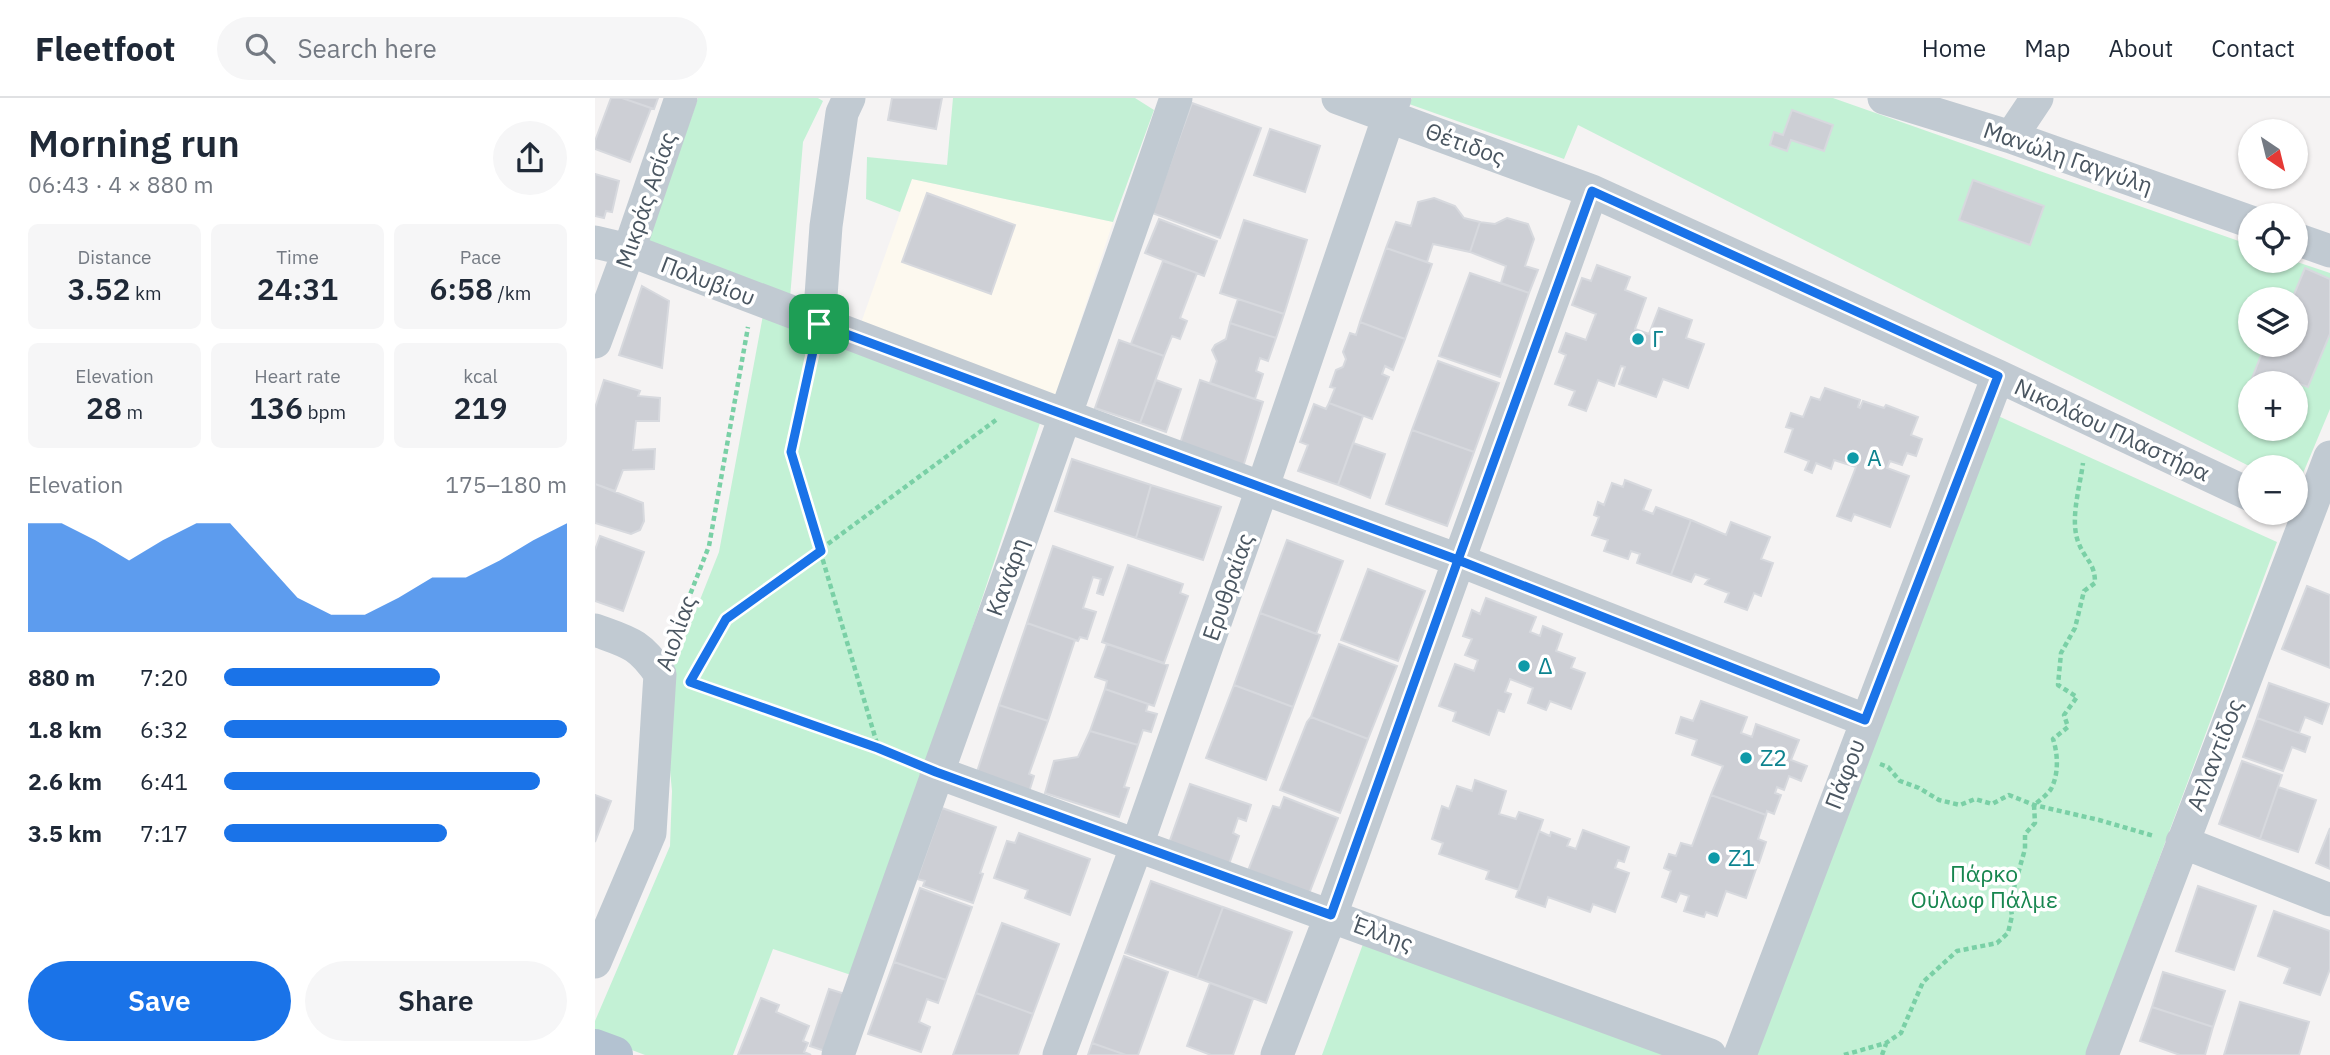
<!DOCTYPE html>
<meta charset="utf-8">
<style>
:root{--surface:#fff;--page:#f6f6f7;--text:#1f2937;--muted:#747a83;--line:#e0e1e3;--accent:#1a73e8}
body{margin:0;font-family:"IBM Plex Sans",sans-serif;background:var(--page);color:var(--text);height:100vh;display:flex;flex-direction:column;font-size:26px;white-space:nowrap}
*{box-sizing:border-box;margin:0}
p{font-size:23px;color:var(--muted)}
.icon{flex:none;width:38px;height:38px;fill:none;stroke:currentColor;stroke-width:2;stroke-linecap:round;stroke-linejoin:round}
.map{position:relative;flex:1;overflow:hidden}
.panel{display:flex;flex-direction:column;background:var(--surface);width:595px}
.panel>*{flex:none}
.needle{width:46px;rotate:145deg}
.tools{position:absolute;left:1643px;top:21px;display:grid;gap:14px}
.tools a{display:grid;place-items:center;width:70px;height:70px;border-radius:50%;background:var(--surface);box-shadow:0 2px 5px #0004;font-size:35px}
.pin{position:absolute;display:grid;place-items:center;width:60px;height:60px;color:#fff;margin:-30px;border-radius:14px;box-shadow:0 4px 10px #0006}
.round{display:grid;place-items:center;flex:none;width:74px;height:74px;border-radius:37px;background:var(--page)}
.summary{display:flex;align-items:center;justify-content:space-between;height:119px;padding:0 28px}
h1{font-size:38px;font-weight:600;line-height:52px}
.stats{display:grid;grid-template-columns:repeat(3,1fr);gap:10px;height:119px;padding:7px 28px}
.stats div{display:grid;align-content:center;border-radius:10px;background:var(--page);text-align:center}
.stats b{font-size:30px;font-weight:600}
.stats small{font-size:19px;font-weight:400}
.stats p{font-size:19px}
.chart{height:196px;padding:14px 28px}
.chart p{display:flex;justify-content:space-between}
.chart svg{width:100%;height:126px;margin-top:7px;fill:var(--accent);opacity:.7}
.cta{display:flex;gap:14px;margin-top:auto;padding:14px 28px}
.cta a{flex:1;height:80px;border-radius:42px;background:var(--accent);color:#fff;font-size:28px;font-weight:600;line-height:80px;text-align:center}
.cta a+a{background:var(--page);color:var(--text)}
ul{padding:0 28px;list-style:none;font-size:23px}
li{display:grid;grid-template-columns:112px 84px 1fr;align-items:center;height:52px}
li i{height:18px;border-radius:9px;background:var(--accent)}
header{display:flex;align-items:center;gap:42px;box-sizing:border-box;height:98px;padding:0 35px;background:var(--surface);border-bottom:2px solid var(--line)}
header strong{font-size:33px}
nav{display:flex;gap:38px;margin-inline-start:auto;font-size:24px}
.search{width:490px;height:63px;background:var(--page);display:flex;align-items:center;gap:18px;box-sizing:border-box;padding:0 24px;border-radius:38px;color:var(--muted);font-size:26px}
main{display:flex;flex:1;min-height:0}
.map>svg:first-child{display:block}
.commercial{fill:#fdf9ef}
.green{fill:#c3f1d5;fill-rule:evenodd}
.building{fill:#cdcfd5;stroke:#d7d9de;stroke-width:2}
.lines{fill:none;stroke-linecap:round;stroke-linejoin:round}
.path{stroke:#7ad0a6;stroke-width:4.5;stroke-dasharray:5 3.5;stroke-linecap:butt}
.minor{stroke:#c1cad2;stroke-width:33}
.major{stroke:#b3c2d1;stroke-width:38}
.route-casing{stroke:#fff;stroke-width:14}
.route{stroke:#1a73e8;stroke-width:9}
.culture-dot{fill:#0f9aa8;stroke:#fff;stroke-width:2.5}
.labels{text-anchor:middle;stroke-width:7;stroke-linejoin:round;paint-order:stroke}
.street-label{font-size:23px;fill:#4a5661;stroke:#fff}
.culture-label{font-size:23px;fill:#0d838f;stroke:#fff;text-anchor:start}
.park-label{font-size:23px;fill:#17864f;stroke:#fff}
</style>
<header>
<strong>Fleetfoot</strong>
<div class="search"><svg class="icon" aria-label="search" viewBox="0 0 24 24"><circle cx="10" cy="10" r="6"/><path d="M15 15l6 6"/></svg>Search here</div>
<nav><a>Home</a><a>Map</a><a>About</a><a>Contact</a></nav>
</header>
<main>
<section class="panel">
<div class="summary"><div><h1>Morning run</h1><p>06:43 · 4 × 880 m</p></div><a class="round"><svg class="icon" aria-label="share" viewBox="0 0 24 24"><path d="M12 15V3M7 8l5-5 5 5M5 13v7h14v-7"/></svg></a></div>
<div class="stats">
<div><p>Distance</p><b>3.52<small> km</small></b></div>
<div><p>Time</p><b>24:31</b></div>
<div><p>Pace</p><b>6:58<small> /km</small></b></div>
</div>
<div class="stats">
<div><p>Elevation</p><b>28<small> m</small></b></div>
<div><p>Heart rate</p><b>136<small> bpm</small></b></div>
<div><p>kcal</p><b>219</b></div>
</div>
<div class="chart"><p><span>Elevation</span>175–180 m</p>
<svg viewBox="0 0 160 44" preserveAspectRatio="none"><path d="M0 44V6L10 6L20 12L30 19L40 12L50 6L60 6L70 19L80 32L90 38L100 38L110 32L120 25L130 25L140 19L150 12L160 6V44z"/></svg>
</div>
<ul>
<li><b>880 m</b>7:20<i style="width:63%"></i></li>
<li><b>1.8 km</b>6:32<i style="width:100%"></i></li>
<li><b>2.6 km</b>6:41<i style="width:92%"></i></li>
<li><b>3.5 km</b>7:17<i style="width:65%"></i></li>
</ul>
<div class="cta"><a>Save</a><a>Share</a></div>
</section>
<div class="map">
<svg width="1735" height="957" viewBox="0 0 1735 957">
<rect width="100%" height="100%" fill="#f5f3f3"/>
<path class="commercial" d="M317 81 518 124 461 297 266 225Z"/>
<path class="green" d="M103 0H223L228 3 208 44 195 200 51 148Z
M358 0H540L559 12 518 124 317 81 305 114 271 101 272 59 352 67Z
M817 0H1238L1655 147 1656 163H1699L1735 175V311L1701 392V369H1656L983 27 969 61 814 6ZM1656 201H1701V247H1656ZM1656 285H1701V331H1656Z
M168 217 445 325 262 879 178 851 138 957H50L0 938V923L75 748 77 693 71 630 79 567 124 454Z
M1401 317 1682 444 1491 957H1160Z
M768 846 1072 957H727Z"/>
<path class="building" d="M16 0H27L56 10 35 64 0 51V43Z
M27 0H63L59 11Z
M297 0H347L341 31 293 22Z
M597 5 666 30 625 140 557 115Z
M1197 12 1238 27 1229 53 1196 42 1192 53 1175 47 1179 34 1188 37Z
M675 31 725 48 710 94 659 77Z
M0 76 24 83 17 114 11 113 9 120 0 118Z
M1378 82 1449 108 1435 147 1364 122Z
M332 95 420 127 396 196 307 164Z
M839 100 860 108 869 120 885 124 875 154 838 146 832 164 791 150 801 124 816 128 823 104Z
M912 120 933 126 939 141 930 168 943 172 934 195 906 185 911 168 875 154 885 124 900 126Z
M564 121 622 143 609 178 550 155Z
M649 122 712 142 689 216 625 195Z
M791 150 837 166 810 241 765 224Z
M568 163 602 175 585 220 592 223 585 241 577 238 569 258 536 246Z
M1002 167 1035 179 1030 192 1051 200 1040 231 1054 236 1064 210 1097 222 1091 240 1109 246 1093 290 1068 281 1061 299 1024 286 1030 269 1026 268 1019 288 1003 282 991 313 974 307 980 293 960 286 971 257 964 254 971 235 991 242 1001 216 977 207 987 180 996 183Z
M1710 170 1735 181V236L1713 289 1702 285 1701 288V285H1662L1656 283 1670 247H1701V201H1697Z
M875 175 934 195 905 279 844 258Z
M47 188 74 203 67 270 24 257Z
M643 201 689 216 681 240 635 225Z
M765 224 810 241 798 272 790 268 787 276 794 279 777 321 734 305 740 290 735 289 741 272 748 269 751 261 748 254 755 235 761 237Z
M635 225 681 240 673 263 665 260 661 273 668 276 660 301 615 285 622 263 617 252 620 247 631 241Z
M524 242 569 258 545 325 500 310Z
M843 263 904 285 879 354 817 332Z
M9 282 45 293 43 298 65 300 64 323H41L38 352 60 351 59 371 28 372 20 393 0 386V310Z
M561 282 586 291 571 334 545 325Z
M605 282 668 304 648 369 584 349Z
M1230 290 1265 302 1263 309 1265 310 1268 303 1289 310 1291 307 1323 319 1316 337 1327 341 1321 358 1312 355 1307 367 1295 363 1292 370 1314 378 1295 429 1259 416 1256 423 1242 418 1261 369 1239 362 1236 371 1221 365 1217 375 1210 372 1214 363 1190 354 1198 331 1191 329 1196 315 1208 319 1216 299 1225 302Z
M734 305 768 318 743 387 703 373 713 347 705 344 719 306 731 311Z
M817 332 879 354 852 428 791 406Z
M758 345 790 356 775 400 743 387Z
M477 361 556 387 541 440 460 413Z
M1030 382 1056 392 1048 412 1058 416 1061 409 1096 422 1076 477 1042 465 1045 456 1036 453 1033 461 1009 453 1013 442 997 437 1004 419 999 417 1003 404 1009 407 1017 385 1028 389Z
M0 386 48 405 49 423 45 432 36 436 0 425Z
M556 387 626 409 608 462 541 440Z
M1096 422 1131 437 1136 424 1175 439 1166 461 1178 465 1166 498 1159 495 1152 512 1130 504 1134 495 1110 486 1114 481 1100 476 1096 484 1076 477Z
M5 438 49 454 28 513 0 503V452Z
M692 442 748 463 721 536 665 515Z
M458 448 518 469 508 497 502 495 506 481 498 479 488 510 501 514 492 541 485 539 483 543 432 525Z
M533 467 588 486 585 495 593 498 569 565 507 544Z
M773 471 830 493 803 563 746 542Z
M1712 488 1735 497V570L1687 551Z
M891 500 941 519 935 534 945 538 948 528 967 536 961 553 980 560 976 570 990 575 976 611 955 603 951 612 933 605 938 590 915 581 910 594 916 596 909 614 903 612 894 637 858 623 861 614 844 608 860 566 879 573 883 562 870 557 877 541 868 538 877 512 885 516Z
M665 515 725 537 698 609 639 587Z
M432 525 480 542 453 623 404 607Z
M512 546 573 567 559 608 510 591 512 583 500 579Z
M744 546 802 568 773 641 716 619Z
M1674 585 1734 606 1727 626 1710 619 1704 635 1662 620Z
M639 587 698 609 671 682 611 660Z
M510 591 553 606 551 613 562 616 556 634 548 632 543 647 495 633Z
M1106 603 1152 619 1146 635 1157 639 1161 626 1204 642 1196 662 1212 668 1206 683 1194 678 1189 692 1182 689 1180 695 1186 697 1179 716 1172 713 1171 717 1116 697 1128 668 1097 657 1102 642 1081 635 1086 619 1098 623Z
M404 607 453 623 434 676 439 678 433 697 380 680Z
M716 619 773 641 745 715 685 692 712 624Z
M1662 620 1715 639 1710 654 1697 649 1688 673 1648 659Z
M495 633 543 647 529 689 534 690 524 719 450 695 459 663 483 659Z
M1647 663 1687 677 1665 741 1624 726Z
M880 682 911 693 904 716 921 721 924 714 948 722 924 792 891 781 894 773 844 756 848 745 837 741 847 708 854 711 862 688 877 693Z
M595 686 656 707 651 723 643 720 638 735 644 738 633 769 573 748Z
M1683 689 1721 702 1703 754 1665 741Z
M0 697 16 703 0 744Z
M1116 697 1171 717 1163 741 1171 744 1164 765 1153 761 1151 764 1162 768 1151 800 1131 793 1122 818 1111 814 1109 819 1089 813 1094 798 1085 795 1081 804 1067 799 1076 773 1069 770 1074 756 1081 758 1086 745 1097 748Z
M689 699 743 720 712 801 651 778 678 708 685 710Z
M347 710 401 729 385 775 388 776 378 805 328 788 330 783 322 781Z
M1735 730V771L1721 765Z
M988 732 1034 749 1029 764 1023 762 1020 770 1034 775 1020 814 998 806 995 814 953 799 950 809 921 799 944 733 955 738 956 734 975 741 972 748 981 751Z
M424 735 495 761 475 817 430 800 433 792 399 780 412 743 420 745Z
M556 783 628 809 602 880 530 855Z
M1603 788 1661 808 1639 872 1581 853Z
M325 790 377 809 351 882 299 864Z
M628 809 697 834 671 905 602 880Z
M1679 813 1735 833V871L1725 897 1689 885 1695 870 1663 858Z
M407 825 464 846 438 916 381 895Z
M529 858 573 874 543 957H531L497 945Z
M299 864 351 882 343 905 332 901 324 924 335 929 326 954 273 936Z
M1568 874 1630 893 1618 929 1557 909Z
M615 885 658 901 638 957H616L592 948Z
M234 891 253 897 233 954 215 948Z
M381 895 438 916 423 957H358Z
M166 900 184 907 181 914 214 928 208 943 213 945 209 954 216 957H143Z
M1645 904 1714 924 1704 957H1629Z
M1557 909 1618 929 1610 957H1585L1545 943Z
M497 945 531 957H493Z"/>
<g class="lines">
<path class="path" d="M218 256 196 354 283 649
M77 543 114 448 153 229
M97 581 131 521 401 322
M93 584 315 663
M1285 666 1293 669 1305 683 1324 690 1344 702 1365 707 1380 701 1397 706 1414 697 1439 707 1504 722 1559 738
M1249 957 1291 945 1306 935 1328 884 1362 853 1402 845 1413 835 1417 818 1415 804 1430 751V736L1440 725 1439 707C1444 703 1452 697 1456 691 1464 676 1463 656 1458 641L1473 629 1469 617 1482 599 1463 587 1466 555 1480 530 1489 493 1500 485C1500 465 1491 463 1484 446 1474 423 1485 389 1488 365
M1287 957 1291 946"/>
<path class="minor" d="M743 0 997 93 1403 278 1656 397
M1289 0 1416 39 1656 124
M1416 39 1442 0
M1701 141 1735 153
M0 144 34 152 471 318 863 462 1270 622
M224 226 231 128 247 15 254 0
M0 244 34 152 86 0
M0 532C33 544 44 545 65 576L55 735 0 864
M341 674 1115 957
M1587 744 1735 802
M243 957C354 638 472 321 581 0
M464 957 542 747 667 391 800 0
M682 957 736 817 997 93
M1145 957 1403 278
M1507 957 1735 359"/>
<path class="major" d="M0 950 19 957"/>
</g>
<g class="lines">
<defs>
<path id="route" d="M224 226 196 354 226 453 131 521 95 584 283 650 341 674 736 817 863 462 1270 622 1403 278 997 93 863 462 224 226"/>
</defs>
<use href="#route" class="route-casing"/>
<use href="#route" class="route"/>
</g>
<g class="culture-dot">
<circle cx="1043" cy="241" r="7"/>
<circle cx="1258" cy="360" r="7"/>
<circle cx="929" cy="568" r="7"/>
<circle cx="1151" cy="660" r="7"/>
<circle cx="1119" cy="760" r="7"/>
</g>
<g class="labels">
<g class="street-label">
<text transform="translate(870 46) rotate(20)" y="8">Θέτιδος</text>
<text transform="translate(1473 60) rotate(19)" y="8">Μανώλη Γαγγύλη</text>
<text transform="translate(51 102) rotate(-71)" y="8">Μικράς Ασίας</text>
<text transform="translate(113 183) rotate(21)" y="8">Πολυβίου</text>
<text transform="translate(1517 332) rotate(25)" y="8">Νικολάου Πλαστήρα</text>
<text transform="translate(412 479) rotate(-70)" y="8">Κανάρη</text>
<text transform="translate(633 489) rotate(-71)" y="8">Ερυθραίας</text>
<text transform="translate(81 535) rotate(-70)" y="8">Αιολίας</text>
<text transform="translate(1620 657) rotate(-69)" y="8">Ατλαντίδος</text>
<text transform="translate(1250 676) rotate(-69)" y="8">Πάφου</text>
<text transform="translate(788 836) rotate(20)" y="8">Έλλης</text>
</g>
<g class="culture-label">
<text x="1057" y="249">Γ</text>
<text x="1272" y="368">Α</text>
<text x="943" y="576">Δ</text>
<text x="1165" y="668">Ζ2</text>
<text x="1133" y="768">Ζ1</text>
</g>
<g class="park-label">
<text x="1389" y="784">Πάρκο<tspan x="1389" dy="26">Ούλωφ Πάλμε</tspan></text>
</g>
</g>
</svg>
<div class="tools">
<a><svg class="needle" viewBox="-14 -14 28 28"><path d="M0-13l5 13h-10z" fill="#e53935"/><path d="M0 13l5-13h-10z" fill="#747a83"/></svg></a>
<a><svg class="icon" aria-label="locate" viewBox="0 0 24 24"><circle cx="12" cy="12" r="6"/><path d="M12 2v4M12 18v4M2 12h4M18 12h4"/></svg></a>
<a><svg class="icon" aria-label="layers" viewBox="0 0 24 24"><path d="M12 4l9 5-9 5-9-5zM3 14l9 5 9-5"/></svg></a>
<a>+</a>
<a>−</a>
</div>
<div class="pin" style="left:224px;top:226px;background:#1e9e55"><svg class="icon" aria-label="arrive" viewBox="0 0 24 24"><path d="M6 21V4h12l-3 4 3 4H6"/></svg></div>
</div>
</main>
